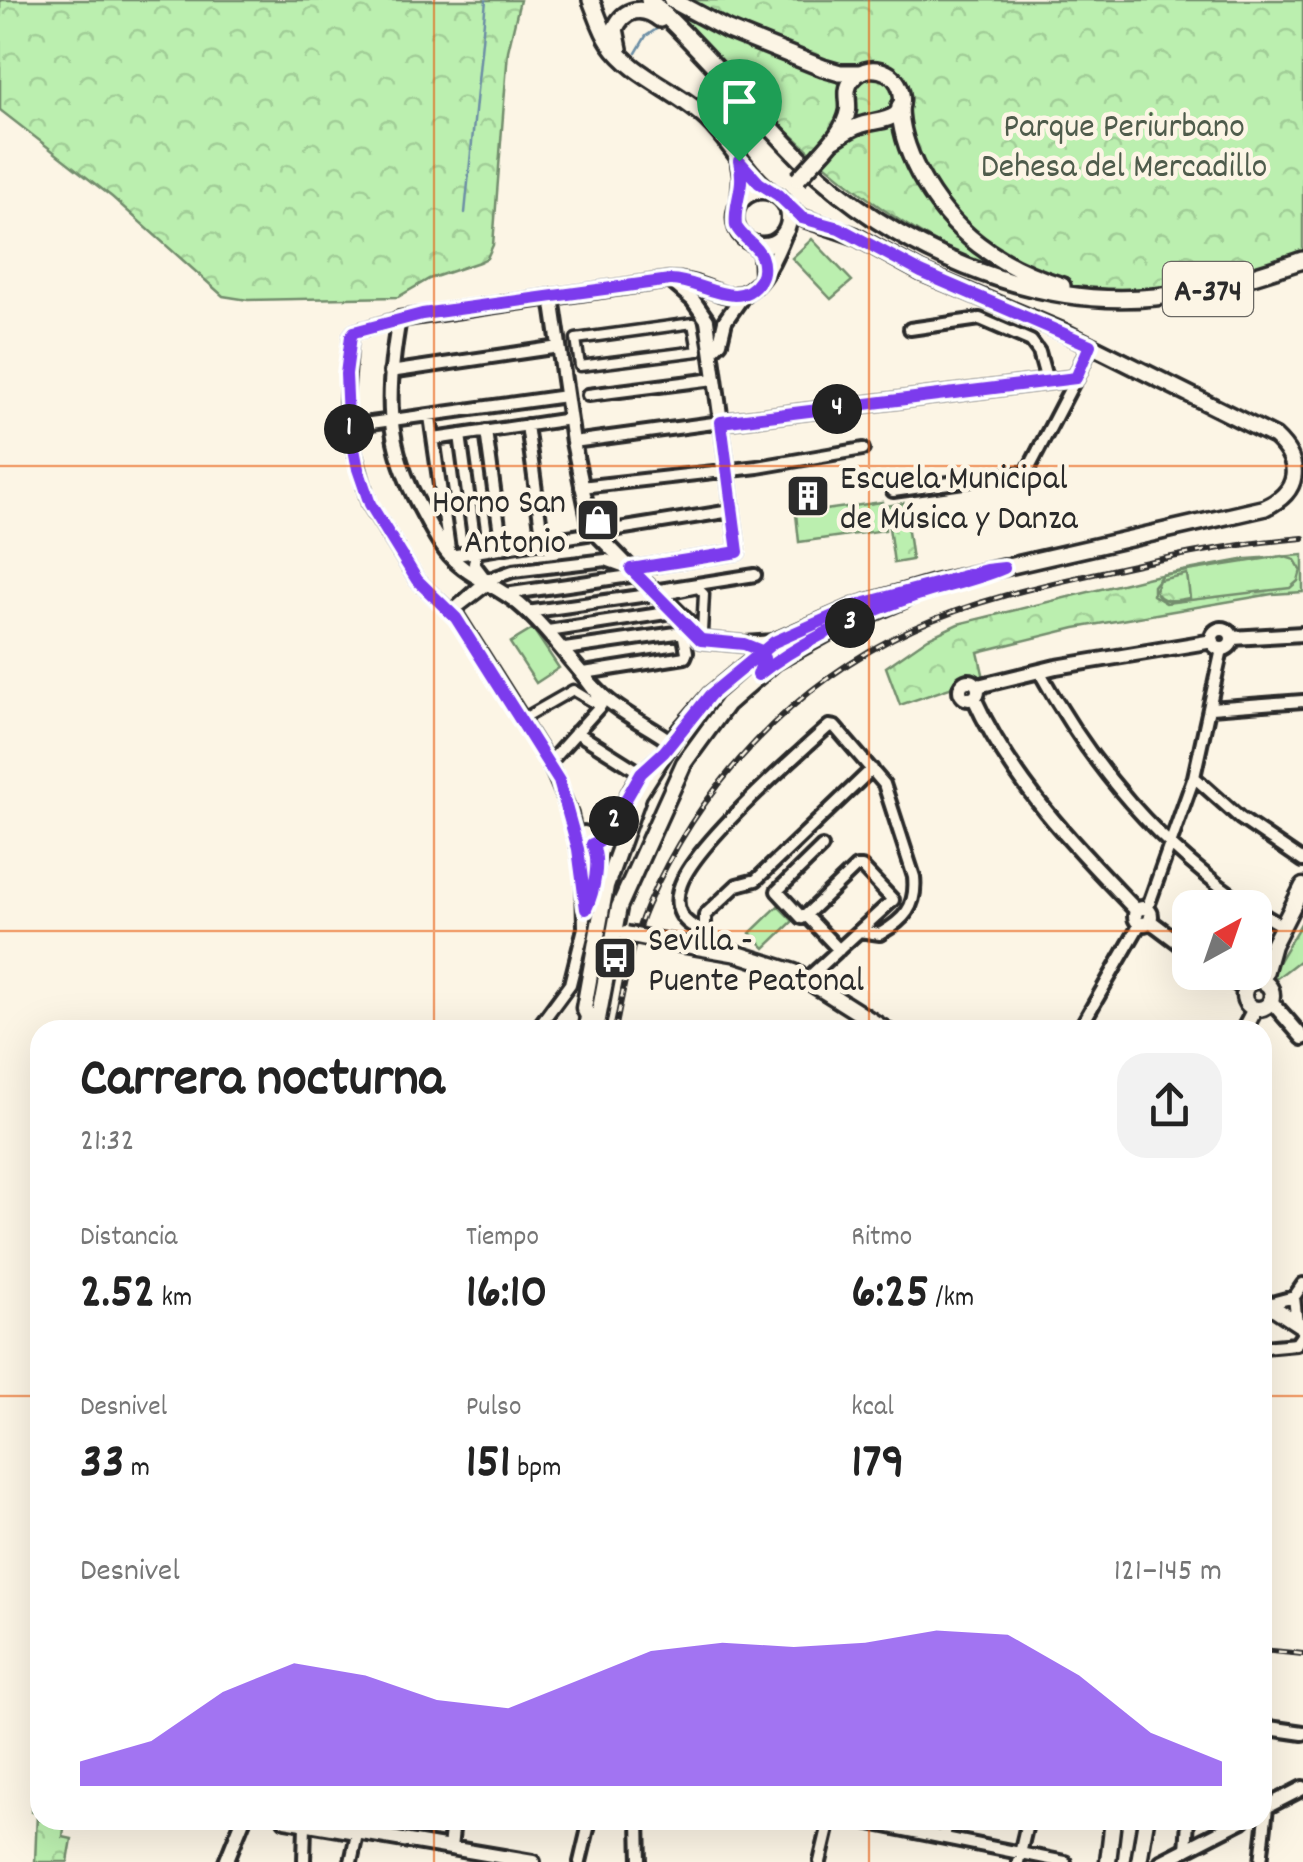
<!DOCTYPE html>
<html lang="es">
<meta charset="utf-8">
<style>
:root{--surface:#fff;--page:#f2f2f2;--text:#222;--muted:#767676;--accent:#7c3aed}
body{margin:0;font-family:Dekko,sans-serif;background:var(--page);color:var(--text);height:100vh;display:flex;flex-direction:column;font-size:38px;white-space:nowrap}
*{box-sizing:border-box;margin:0}
p{font-size:32px;color:var(--muted)}
.icon{flex:none;width:55px;height:55px;fill:none;stroke:currentColor;stroke-width:2;stroke-linecap:round;stroke-linejoin:round}
.map{position:relative;flex:1;overflow:hidden}
.details{position:absolute;left:30px;top:1020px;width:1242px;height:810px;display:flex;flex-direction:column;background:var(--surface);border-radius:30px;box-shadow:0 10px 40px #0002}
.details>*{flex:none}
.needle{width:65px;rotate:40deg}
.buttons{position:absolute;left:1172px;top:890px;display:grid;gap:20px}
.buttons a{display:grid;place-items:center;width:100px;height:100px;border-radius:20px;background:var(--surface);box-shadow:0 10px 40px #0002;font-size:50px}
.pin{position:absolute;display:grid;place-items:center;width:85px;height:85px;color:#fff;margin:-102px -42px;border-radius:50% 50% 50% 0;rotate:-45deg;box-shadow:0 0 10px #0007}
.pin .icon{rotate:45deg}
.km{position:absolute;width:50px;height:50px;margin:-25px;border-radius:50%;background:#222;color:#fff;font-size:28px;line-height:50px;text-align:center}
.round{display:grid;place-items:center;flex:none;width:105px;height:105px;border-radius:30px;background:var(--page)}
.headline{display:flex;align-items:center;justify-content:space-between;height:170px;padding:0 50px}
h1{font-size:55px;font-weight:700;line-height:75px}
.figures{display:grid;grid-template-columns:repeat(3,1fr);gap:15px;height:170px;padding:10px 50px}
.figures div{display:grid;align-content:center}
.figures b{font-size:50px;font-weight:700}
.figures small{font-size:28px;font-weight:400}
.figures p{font-size:28px}
.chart{height:280px;padding:20px 50px}
.chart p{display:flex;justify-content:space-between}
.chart svg{width:100%;height:180px;margin-top:10px;fill:var(--accent);opacity:.7}
.map>svg:first-child{display:block}
.park{fill:url(#park-crowns);stroke:#738d6d;stroke-width:2.5}
.garden{fill:#bbefaf;stroke:#738d6d;stroke-width:2.5;fill-rule:evenodd}
.lines{fill:none;stroke-linecap:round;stroke-linejoin:round}
.stream{stroke:#6c8ea5;stroke-width:2.5}
.pedestrian-casing{stroke:#2b2b2b;stroke-width:15}
.minor-casing{stroke:#2b2b2b;stroke-width:18}
.tertiary-casing{stroke:#2b2b2b;stroke-width:20}
.secondary-casing{stroke:#2b2b2b;stroke-width:21}
.primary-casing{stroke:#2b2b2b;stroke-width:22}
.pedestrian{stroke:#fcf5e5;stroke-width:8}
.minor{stroke:#fcf5e5;stroke-width:10}
.tertiary{stroke:#fcf5e5;stroke-width:12}
.secondary{stroke:#fcf5e5;stroke-width:14}
.primary{stroke:#fcf5e5;stroke-width:15}
.rail-casing{stroke:#2b2b2b;stroke-width:6}
.rail{stroke:#fcf5e5;stroke-width:2.5;stroke-dasharray:8;stroke-linecap:butt}
.secondary-bridge-casing{stroke:#2b2b2b;stroke-width:21;stroke-linecap:butt}
.secondary-bridge{stroke:#fcf5e5;stroke-width:14}
.route-casing{stroke:#fff;stroke-width:20}
.route{stroke:#7c3aed;stroke-width:12}
.grid{fill:none;stroke:#e8590c;stroke-width:2.5;stroke-opacity:0.55}
.labels{text-anchor:middle;stroke-width:9;stroke-linejoin:round;paint-order:stroke}
.shield{fill:#fcf5e5;stroke:#6a6863;stroke-width:2.5}
.shield-label{font-size:32px;font-weight:bold;fill:#2b2b2b}
.park-label{font-size:35px;fill:#4f5c4c;stroke:#fcf5e5}
.poi-label{font-size:35px;fill:#2b2b2b;stroke:#fcf5e5;text-anchor:start}
</style>
<div class="map">
<svg width="1303" height="1862" viewBox="0 0 1303 1862">
<defs>
<pattern id="park-crowns" width="20" height="18" patternUnits="userSpaceOnUse" patternTransform="scale(2.5)"><rect width="20" height="18" fill="#bbefaf"/><path d="M2 6a3 3 0 1 1 6 0M12 15a3 3 0 1 1 6 0" fill="none" stroke="#a1cd97"/></pattern>
</defs>
<rect width="100%" height="100%" fill="#fcf5e5"/>
<filter id="ink" filterUnits="userSpaceOnUse"><feTurbulence type="fractalNoise" baseFrequency=".01" numOctaves="2"/><feDisplacementMap in="SourceGraphic" scale="20" xChannelSelector="R" yChannelSelector="G"/><feConvolveMatrix kernelMatrix="1 2 1 2 8 2 1 2 1" color-interpolation-filters="sRGB"/></filter>
<g filter="url(#ink)">
<path class="park" d="M0 0H520L508 51 493 245 487 258 479 262 429 279 398 297 248 300 223 296 112 197 0 110Z
M652 0H1303V255C1267 265 1230 279 1193 285 951 327 808 149 652 0Z
M904 503 912 560 894 563 886 506Z
M1303 555V592L1272 594 1075 628 978 652 984 678 964 674 953 687 900 705 886 667 928 638 958 624 1150 577 1247 559Z
M1303 920V958L1277 978 1271 974Z
M38 1752H40V1820H65L63 1837 72 1839 68 1862H35L37 1813 32 1812V1804L38 1803Z"/>
<path class="garden" d="M812 239 852 281 831 299 792 258Z
M882 502 885 530 799 542 796 514Z
M1282 556 1295 560 1301 570 1298 581 1290 588 1166 603 1153 595V586L1162 575ZM1187 574 1190 598C1177 600 1161 605 1155 590L1159 580Z
M533 629 559 668 536 683 510 643Z
M778 906 793 921 765 948 750 933Z"/>
<g class="lines">
<path class="stream" d="M636 53 646 36 658 28
M465 213 486 0"/>
<defs>
<path id="pedestrian" d="M693 323 698 351 580 366 576 339Z
M487 586C531 604 569 660 597 697L593 702 573 690 524 718 458 614 457 609Z
M698 588 704 594 702 632 664 595Z"/>
<path id="minor" d="M399 319 354 332 351 336 346 401 351 439 369 504 417 580 457 618 473 643 549 763 571 814 583 871 584 928 570 984 536 1030
M910 329 980 319 1031 341 1039 352 1047 381
M390 372 559 347
M588 395 714 379
M430 416 450 556 731 511
M527 425 543 543
M349 426 566 396
M486 431 502 548
M460 435 476 552 474 564 486 580
M434 439 570 419
M581 487 758 467 863 449
M893 491 1027 472 1076 378
M653 591 755 575
M505 594 637 575
M451 612 487 580 513 571 606 560 631 569 738 552 721 422 573 442
M527 612 655 594
M548 631 673 612
M565 649 683 632
M1039 671C1092 767 1159 847 1251 908
M584 673 685 657 687 652 683 632 687 625
M1211 708 1303 701
M576 732 641 773
M549 763 601 705 603 696
M1194 777 1240 818 1303 861
M584 832 597 837 605 834
M592 844C614 837 621 804 632 786 639 774 649 765 660 756
M822 847 777 891 802 918 806 915 839 950
M586 908 592 895 594 858
M1147 909 1194 777 1222 649
M1255 910 1282 926
M806 915 856 867H862L893 900 808 978
M705 930C681 926 672 906 681 884 695 845 795 756 829 726L835 727 884 784 914 877C917 907 904 920 880 934L859 931
M705 936V915L737 885 756 880 872 769
M1079 1030 1140 924
M1294 1297 1297 1324
M1268 1304 1294 1297 1303 1284
M1263 1347 1296 1344 1303 1334
M639 1820 640 1862
M855 1820 1065 1862
M944 1837 948 1820
M1186 1850 1188 1820
M304 1862 305 1824
M351 1862 360 1820
M580 1862 590 1820
M820 1862 830 1820
M1018 1862 1028 1820
M1261 1862 1267 1807"/>
<path id="tertiary" d="M753 243 761 254 762 275
M670 280 693 300 707 320 721 422 1076 378 1090 345
M552 297 573 442 591 528 701 640 744 644 774 642
M712 350 720 342 725 321 744 294
M1212 639a10 10 0 1 1 20 0a10 10 0 1 1-20 0Z
M1232 638 1303 634
M960 690a9 9 0 1 1 18 0a9 9 0 1 1-18 0Z
M978 686 1056 667 1213 641
M974 698C1012 782 1074 846 1137 911
M671 742C650 726 621 714 602 695 572 666 552 632 519 604 498 586 469 577 450 556 439 544 430 526 422 511 384 444 386 392 399 319L670 280C691 280 705 288 723 294 757 304 775 258 785 233
M1135 916a8 8 0 1 1 16 0a8 8 0 1 1-16 0Z
M1150 921 1190 951
M1221 972 1245 989
M1271 1001 1303 1038
M1262 1727 1303 1733
M1262 1809 1303 1788
M285 1820 533 1862
M450 1848 453 1820
M226 1862 243 1820
M1161 1862 1243 1820"/>
<path id="secondary" d="M819 156C831 143 845 128 848 110 849 99 844 90 852 80 866 61 896 69 901 91 908 123 878 119 861 125 851 128 843 134 834 140
M735 218a27 27 0 1 1 54 0a27 27 0 1 1-54 0Z
M651 939 738 954 794 972 886 1030
M1244 995a14 14 0 1 1 28 0a14 14 0 1 1-28 0Z
M1263 981 1273 945 1303 886
M586 1030 588 1016 584 1008 606 886 639 794 678 732 710 695 774 642 859 605 931 584 1264 508C1300 492 1303 463 1275 437L1064 332 921 272 855 236 802 218 788 208
M596 1030 619 907 684 763 727 704 775 662 831 631 905 599
M1244 1030 1255 1009
M1262 1300 1303 1327
M1108 1862 1113 1820
M1139 1862 1146 1820"/>
<path id="primary" d="M591 0C597 14 601 30 610 43 633 77 679 91 708 120 731 142 743 170 769 191
M649 0C704 50 750 108 802 160 890 247 1031 310 1155 297 1207 292 1254 276 1303 260
M672 0 728 30 823 68 840 73H858
M619 49 615 29C624 8 643 5 660 19
M900 106C900 129 908 152 919 173 951 233 998 266 1062 286
M740 165 742 176 740 201"/>
</defs>
<use href="#pedestrian" class="pedestrian-casing"/>
<use href="#minor" class="minor-casing"/>
<use href="#tertiary" class="tertiary-casing"/>
<use href="#secondary" class="secondary-casing"/>
<use href="#primary" class="primary-casing"/>
<use href="#pedestrian" class="pedestrian"/>
<use href="#minor" class="minor"/>
<use href="#tertiary" class="tertiary"/>
<use href="#secondary" class="secondary"/>
<use href="#primary" class="primary"/>
<defs>
<path id="rail" d="M615 1030C624 988 630 945 647 906 700 785 793 683 914 628 973 601 1038 586 1102 572 1169 557 1235 543 1303 538
M1262 1650 1303 1654"/>
</defs>
<use href="#rail" class="rail-casing"/>
<use href="#rail" class="rail"/>
<defs>
<path id="secondary-bridge" d="M798 179 819 156
M626 934 651 939"/>
</defs>
<use href="#secondary-bridge" class="secondary-bridge-casing"/>
<use href="#secondary-bridge" class="secondary-bridge"/>
</g>
</g>
<g class="lines" filter="url(#ink)">
<defs>
<path id="route" d="M739 161C746 189 733 202 736 226 742 239 756 243 761 256 764 264 764 273 760 280 739 314 699 279 670 280L422 314 354 332 351 336 346 374 348 419 358 469 370 504 417 580 456 618 559 781 578 849 586 909C594 892 601 860 592 844L599 842 606 834 641 773 664 752 710 695 774 642 858 605 986 570 1004 568C972 582 938 587 906 599 855 617 800 642 758 675L764 658 759 650 744 644 701 640 631 569 738 552 721 422 1076 378 1090 345 921 272 839 228 802 218 778 195 759 183 739 161"/>
</defs>
<use href="#route" class="route-casing"/>
<use href="#route" class="route"/>
</g>
<path class="grid" d="M434 0V1030M869 0V1030M0 466H1303M0 931H1190M1255 931H1303M0 1396H40M1262 1396H1303M434 1820V1862M869 1820V1862"/>
<defs>
<symbol id="building-square" viewBox="-11 -11 22 22"><rect x="-9" y="-9" width="18" height="18" rx="4" fill="#2b2b2b" stroke="#fcf5e5"/><path d="M-4-6H4V6H1V3H-1V6H-4ZM-2.5-4.3h1.7v1.8h-1.7ZM.8-4.3h1.7v1.8H.8ZM-2.5-1h1.7V.8h-1.7ZM.8-1h1.7V.8H.8Z" fill="#fff"/></symbol>
<symbol id="shop-square" viewBox="-11 -11 22 22"><rect x="-9" y="-9" width="18" height="18" rx="4" fill="#2b2b2b" stroke="#fcf5e5"/><path d="M-5-2.5h2.3a2.7 3.5 0 0 1 5.4 0H5L5.5 6h-11ZM-1.5-2.5h3a1.5 2.3 0 0 0-3 0Z" fill="#fff"/></symbol>
<symbol id="bus-square" viewBox="-11 -11 22 22"><rect x="-9" y="-9" width="18" height="18" rx="4" fill="#2b2b2b" stroke="#fcf5e5"/><path d="M-5-6H5V4H4V6H2V4H-2V6H-4V4H-5ZM-3.5-4V0h7V-4ZM-3.5 1.2v1.5H-2V1.2ZM2 1.2v1.5H3.5V1.2Z" fill="#fff"/></symbol>
</defs>
<g fill-rule="evenodd">
<use href="#building-square" x="783" y="471" width="50" height="50"/>
<use href="#shop-square" x="573" y="495" width="50" height="50"/>
<use href="#bus-square" x="590" y="933" width="50" height="50"/>
</g>
<g class="labels">
<rect class="shield" x="1163" y="262" width="90" height="54" rx="8"/>
<g class="shield-label">
<text x="1208" y="300">A-374</text>
</g>
<g class="park-label">
<text x="1124" y="136">Parque Periurbano<tspan x="1124" dy="40">Dehesa del Mercadillo</tspan></text>
</g>
<g class="poi-label">
<text x="840" y="488">Escuela Municipal<tspan x="840" dy="40">de Música y Danza</tspan></text>
<text x="566" y="512" text-anchor="end">Horno San<tspan x="566" dy="40">Antonio</tspan></text>
<text x="648" y="950">Sevilla -<tspan x="648" dy="40">Puente Peatonal</tspan></text>
</g>
</g>
</svg>
<div class="buttons">
<a><svg class="needle" viewBox="-14 -14 28 28"><path d="M0-13l5 13h-10z" fill="#e53935"/><path d="M0 13l5-13h-10z" fill="#767676"/></svg></a>
</div>
<div class="pin" style="left:739px;top:161px;background:#1e9e55"><svg class="icon" aria-label="arrive" viewBox="0 0 24 24"><path d="M6 21V4h12l-3 4 3 4H6"/></svg></div>
<b class="km" style="left:349px;top:429px">1</b>
<b class="km" style="left:614px;top:821px">2</b>
<b class="km" style="left:850px;top:623px">3</b>
<b class="km" style="left:837px;top:409px">4</b>
<section class="details">
<div class="headline"><div><h1>Carrera nocturna</h1><p>21:32</p></div><a class="round"><svg class="icon" aria-label="share" viewBox="0 0 24 24"><path d="M12 15V3M7 8l5-5 5 5M5 13v7h14v-7"/></svg></a></div>
<div class="figures">
<div><p>Distancia</p><b>2.52<small> km</small></b></div>
<div><p>Tiempo</p><b>16:10</b></div>
<div><p>Ritmo</p><b>6:25<small> /km</small></b></div>
</div>
<div class="figures">
<div><p>Desnivel</p><b>33<small> m</small></b></div>
<div><p>Pulso</p><b>151<small> bpm</small></b></div>
<div><p>kcal</p><b>179</b></div>
</div>
<div class="chart"><p><span>Desnivel</span>121–145 m</p>
<svg viewBox="0 0 160 44" preserveAspectRatio="none"><path d="M0 44V38L10 33L20 21L30 14L40 17L50 23L60 25L70 18L80 11L90 9L100 10L110 9L120 6L130 7L140 17L150 31L160 38V44z"/></svg>
</div>
</section>
</div>
